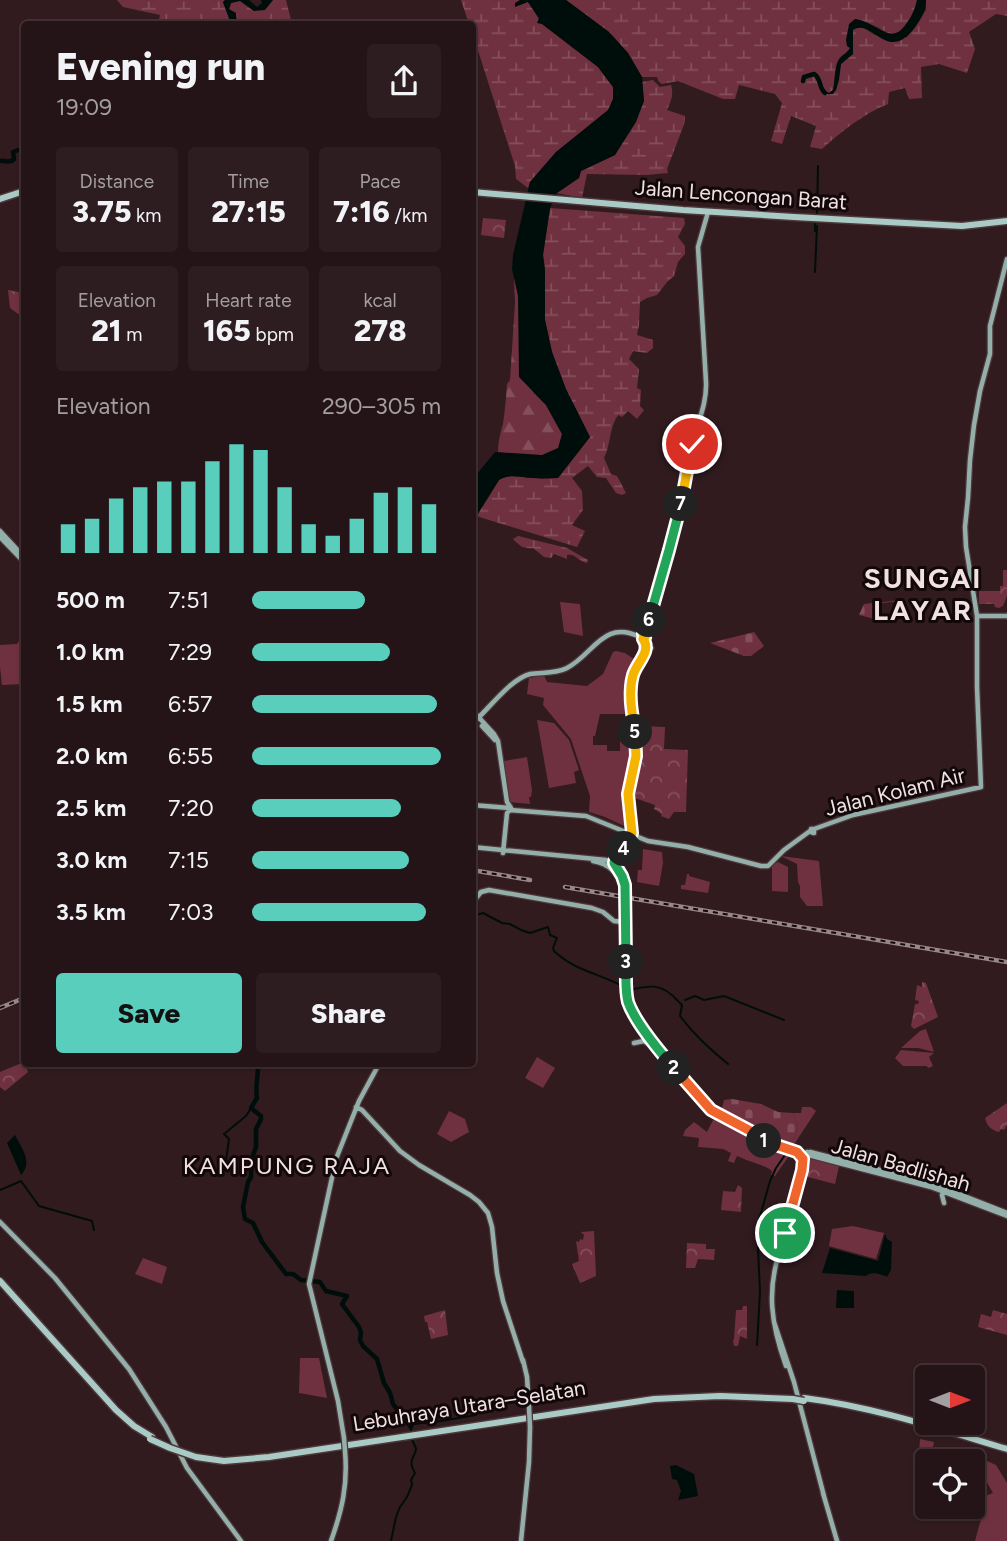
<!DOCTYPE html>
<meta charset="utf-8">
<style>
:root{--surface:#251417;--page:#2d1d20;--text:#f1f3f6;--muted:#a39ea1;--line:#423336;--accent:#5acebd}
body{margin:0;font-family:Figtree,sans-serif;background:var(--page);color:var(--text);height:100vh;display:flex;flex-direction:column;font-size:26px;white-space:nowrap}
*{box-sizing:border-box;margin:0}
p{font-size:23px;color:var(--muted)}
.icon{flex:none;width:38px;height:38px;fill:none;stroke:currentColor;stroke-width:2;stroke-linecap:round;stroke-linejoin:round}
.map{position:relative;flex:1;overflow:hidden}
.details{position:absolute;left:21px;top:21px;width:455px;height:1046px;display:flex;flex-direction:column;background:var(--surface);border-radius:7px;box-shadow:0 2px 5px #0004,0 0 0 2px var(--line)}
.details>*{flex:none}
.needle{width:46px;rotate:90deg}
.controls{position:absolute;left:915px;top:1365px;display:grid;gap:14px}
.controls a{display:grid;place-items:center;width:70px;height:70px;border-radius:7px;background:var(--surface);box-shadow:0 2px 5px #0004,0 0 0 2px var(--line);font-size:35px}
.pin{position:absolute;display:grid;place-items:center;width:60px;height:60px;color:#fff;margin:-30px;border:4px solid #fff;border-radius:50%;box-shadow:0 2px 7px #0007}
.km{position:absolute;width:35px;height:35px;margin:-18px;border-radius:50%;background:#222;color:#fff;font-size:19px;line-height:35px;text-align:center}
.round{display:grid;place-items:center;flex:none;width:74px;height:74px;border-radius:7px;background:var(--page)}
.head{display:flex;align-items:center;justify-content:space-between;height:119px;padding:0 35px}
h1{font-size:38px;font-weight:800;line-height:52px}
.figures{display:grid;grid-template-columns:repeat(3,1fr);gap:10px;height:119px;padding:7px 35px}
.figures div{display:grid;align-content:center;border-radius:7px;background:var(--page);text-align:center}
.figures b{font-size:30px;font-weight:800}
.figures small{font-size:19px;font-weight:400}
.figures p{font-size:19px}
.chart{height:196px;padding:14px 35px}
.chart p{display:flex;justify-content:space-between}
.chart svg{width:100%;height:126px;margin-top:7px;stroke:var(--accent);stroke-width:6}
.action{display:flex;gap:14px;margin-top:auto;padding:14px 35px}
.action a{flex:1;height:80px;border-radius:7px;background:var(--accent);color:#111;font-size:28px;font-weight:800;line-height:80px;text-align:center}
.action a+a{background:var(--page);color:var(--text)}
ul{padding:0 35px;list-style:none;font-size:23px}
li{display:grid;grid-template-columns:112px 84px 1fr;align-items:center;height:52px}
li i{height:18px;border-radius:9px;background:var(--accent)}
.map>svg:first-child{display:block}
.green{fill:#6f313f}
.forest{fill:url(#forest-firs)}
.wetland{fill:url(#wetland-marsh)}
.cemetery{fill:url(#cemetery-stones)}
.park{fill:url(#park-crowns)}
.water{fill:#000e0b}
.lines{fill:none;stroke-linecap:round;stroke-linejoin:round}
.stream{stroke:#000e0b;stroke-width:2}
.river{stroke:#000e0b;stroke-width:4.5}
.major-casing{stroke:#4c373a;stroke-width:7}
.highway-casing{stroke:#4c373a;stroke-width:9}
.major{stroke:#94afaa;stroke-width:4.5}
.highway{stroke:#aacbc5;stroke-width:6}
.rail-casing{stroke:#998689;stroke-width:4.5}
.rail{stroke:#12080a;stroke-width:2;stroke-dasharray:5;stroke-linecap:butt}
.major-bridge-casing{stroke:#4c373a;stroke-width:7;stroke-linecap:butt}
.highway-bridge-casing{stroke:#4c373a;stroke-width:9;stroke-linecap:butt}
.major-bridge{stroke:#94afaa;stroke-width:4.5}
.highway-bridge{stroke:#aacbc5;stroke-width:6}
.split-1-casing{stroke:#fff;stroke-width:14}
.split-2-casing{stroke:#fff;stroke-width:14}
.split-3-casing{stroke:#fff;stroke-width:14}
.split-4-casing{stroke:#fff;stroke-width:14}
.split-5-casing{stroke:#fff;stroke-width:14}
.split-6-casing{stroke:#fff;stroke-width:14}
.split-7-casing{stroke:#fff;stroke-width:14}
.split-8-casing{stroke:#fff;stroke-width:14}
.split-1{stroke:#f0652b;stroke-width:9}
.split-2{stroke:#f0652b;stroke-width:9}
.split-3{stroke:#22a559;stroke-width:9}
.split-4{stroke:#22a559;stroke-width:9}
.split-5{stroke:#f5b400;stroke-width:9}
.split-6{stroke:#f5b400;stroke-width:9}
.split-7{stroke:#22a559;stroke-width:9}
.split-8{stroke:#f5b400;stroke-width:9}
.labels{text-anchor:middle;stroke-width:6;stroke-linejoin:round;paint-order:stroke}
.street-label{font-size:21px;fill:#f1e1e3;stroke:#12080a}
.quarter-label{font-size:24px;letter-spacing:2px;fill:#f1e1e3;stroke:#12080a}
.district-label{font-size:28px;font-weight:bold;letter-spacing:2px;fill:#f1e1e3;stroke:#12080a}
</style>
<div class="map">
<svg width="1007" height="1541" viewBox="0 0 1007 1541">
<defs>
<pattern id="forest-firs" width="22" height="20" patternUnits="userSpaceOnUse" patternTransform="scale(1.75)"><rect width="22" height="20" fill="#6f313f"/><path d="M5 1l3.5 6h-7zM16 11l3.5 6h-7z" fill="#844f5b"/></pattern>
<pattern id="wetland-marsh" width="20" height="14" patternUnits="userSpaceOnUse" patternTransform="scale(1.75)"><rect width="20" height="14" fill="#6f313f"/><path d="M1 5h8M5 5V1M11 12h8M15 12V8" fill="none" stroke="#844f5b"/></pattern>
<pattern id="cemetery-stones" width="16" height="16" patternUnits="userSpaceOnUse" patternTransform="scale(1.75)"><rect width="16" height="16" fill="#6f313f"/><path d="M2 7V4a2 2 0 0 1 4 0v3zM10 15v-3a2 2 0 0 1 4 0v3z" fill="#844f5b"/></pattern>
<pattern id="park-crowns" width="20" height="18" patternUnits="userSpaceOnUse" patternTransform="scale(1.75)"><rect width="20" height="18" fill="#6f313f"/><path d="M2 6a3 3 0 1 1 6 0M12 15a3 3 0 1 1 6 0" fill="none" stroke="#844f5b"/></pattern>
</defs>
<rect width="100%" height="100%" fill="#311b1f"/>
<path class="green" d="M560 602 580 604 583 636 564 632Z
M18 642H24V684L2 685 0 667V645L17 644Z
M616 651 625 653 637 661C627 680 628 693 630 714H600L595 736H593V745H607V751H620V738L632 739 633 755 625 781 624 801 626 827 605 817 589 812 590 796 571 739 543 705 544 698 527 694 529 678 542 675H544L547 682 587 686 603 674 613 652Z
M537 720 554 723 569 740 579 770 574 772 576 783 549 788Z
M527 757 532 790 531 797H529L530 804 509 802 504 761Z
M643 849 662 852 663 863 659 886 637 882 638 870H642Z
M781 856 819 861 823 906H807L800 897V886L798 882 797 864Z
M778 862 788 867V892L772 891V865Z
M687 874H689V876L710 882 708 893 681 889V885H685Z
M926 1029 934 1052 918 1048H901L920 1031Z
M901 1050 934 1053 929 1057 933 1066 929 1068 926 1066H903L895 1058Z
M537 1057 555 1068 543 1088 525 1078Z
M802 1107H811L816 1111 793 1146 786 1143 794 1139 798 1127 793 1113H801Z
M449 1111 465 1119 469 1132 451 1142 437 1134Z
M714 1118 769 1146 791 1153 775 1176 771 1175 772 1171C765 1165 747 1161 737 1156L734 1163 728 1161 731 1153 723 1149 698 1147 699 1138 683 1136 685 1130 694 1122 707 1132Z
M853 1226 884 1233 876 1259 829 1246 832 1229Z
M143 1258 167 1267 162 1284 135 1274Z
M300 1358H319L327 1398 299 1393Z
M920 1439 934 1442 930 1461H928L927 1468 918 1466Z
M985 1460 996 1465 1007 1483V1541H975L981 1519 977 1512 979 1498 993 1493 976 1463Z"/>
<path class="forest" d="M513 255 533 392 546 405 562 434 560 450 542 459 498 452C498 442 500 434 503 424 505 411 506 397 507 384L510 380 515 303Z"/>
<path class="wetland" d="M117 0H225L223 2 230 21 228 24H158L160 15 123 7Z
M240 0 254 11 273 0H286L292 24H236L237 22 229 9 231 3Z
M461 0H520L519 1 528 2 542 24 598 67 613 87V99L609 110 556 152 530 182 528 188 516 179 515 166 473 35 472 24H469Z
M566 0H917C915 10 911 17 905 25 894 39 890 34 877 27 870 24 862 22 855 19L847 46 850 48C847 53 841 55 838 61 834 69 835 81 833 90L829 93 824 91 829 95 836 90 841 64 853 54V30L856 27H862L875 35 907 37 926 10V0H1007V16L996 14 969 32 975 49 967 73 939 64 921 67 922 98 909 99 905 88 889 92 888 104C863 114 842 131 822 149L810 147 816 126 791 116 782 144 771 141 782 103 775 94 739 85 735 99H723L678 81 662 84 659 82 657 77H642L628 53 609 32Z
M653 80 660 87 671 85C674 95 671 101 667 110L685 116V122L667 169 668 173 646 175 587 174 582 198 557 193 579 178 581 171 615 155 644 101 642 82Z
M550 208 684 218 685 224 678 237 685 246V254L678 262 674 276 667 282 657 295 647 298 640 302 639 325 637 335 653 340V348L647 353 633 351 629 359 639 369 637 388 641 390 640 406 644 410 637 419 628 411 622 417 618 415C609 428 611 444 604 458L611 474 617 476 626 493 622 495 616 493 606 478 597 477 588 466 572 478 582 491 583 510 572 525 585 531 577 547 476 516 499 480C510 473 521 478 534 478 542 479 550 478 558 478L590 437 566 390 552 352 545 320V270L543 255Z
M518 536 567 548 588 560 587 563C578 561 575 553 567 555V559L554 554 551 558 544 557 533 548C523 549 520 546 513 539Z"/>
<path class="cemetery" d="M901 600V601L882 603 879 620 859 615 864 604Z
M754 632 764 646 751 656H744L710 643Z
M732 1099 761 1104 778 1112 793 1113 798 1127 794 1139 786 1143C763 1137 741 1124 721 1112L724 1100Z"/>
<path class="park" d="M483 218 506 220 504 238 481 235Z
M8 290 24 293V318L10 308Z
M1003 570H1007V596L1003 606 999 608 995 607 994 604H979V591H1000V586H1003Z
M640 726 665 727 664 749 688 750 686 812H674L669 819 661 816 662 814 654 809 655 805 629 796 635 768 637 730Z
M922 982 926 983 938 1017 914 1029 911 1026 915 1004H918L919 1001 915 1000 917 985 922 987Z
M24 1062 28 1072 5 1091 0 1087V1072Z
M1007 1103V1125L1004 1130 1001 1129 999 1132C991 1130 987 1126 985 1118Z
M808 1158 839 1166 835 1184 804 1176Z
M738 1185 742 1188 741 1212 721 1210 723 1191 735 1192Z
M594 1231 596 1276 580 1283 572 1264 579 1261 576 1241 579 1242 580 1239 583 1240 584 1235 581 1232Z
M687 1243 706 1244V1249H715L714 1260 698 1259 695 1268H686Z
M743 1306H747V1339L740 1336 738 1346H734L733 1340 734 1339 736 1310H742Z
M445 1310 448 1335 431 1339 427 1322H425L424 1316Z
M993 1310 1007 1314V1335L978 1327 981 1314 991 1317Z"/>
<path class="water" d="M225 0H249L257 7 262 3 261 0H273L265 10 254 11 240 1 231 3 229 9 236 13 237 22 236 24H228L230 21 223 2Z
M520 0H566L609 32 628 53 642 77 644 101 636 122 615 155 581 171 579 178 557 193 550 208 543 255 545 270V320L552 352 566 389 590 437 558 478C550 478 542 479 534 478 521 478 510 473 499 480L473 522 472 480 495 452 542 455 558 448 562 434 546 405 519 377 518 296 512 269 513 255 530 182 556 152 608 110 613 99V87L598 67 542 24 537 23 539 18 528 2 515 7V3Z
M917 0H926C926 11 922 17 916 26 887 66 873 17 853 30V54L841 64 839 80 836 90 833 94H824L822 90 829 93 833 90C835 82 835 67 838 61 841 55 847 54 850 48L847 46 846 40 849 24 855 19C876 21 889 46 905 26 911 18 915 10 917 0Z
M15 1135C22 1149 33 1162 21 1175L7 1143Z
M885 1234 887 1239 892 1242 891 1270 887 1277C880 1274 872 1271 866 1276L822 1273 830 1248 878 1261Z
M837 1290 854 1291V1308H836Z
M676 1465 694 1474 698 1496 678 1500 681 1491 677 1480 672 1479 670 1466Z"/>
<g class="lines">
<path class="stream" d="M817 214 818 166
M815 224V231H816
M815 272 817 226
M472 916 483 913 502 923 510 924 521 930 530 933 548 927 550 935 557 938 553 948 554 951C577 973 605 974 629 990 651 985 662 983 678 1001
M685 1000 695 996 704 1000 724 996 784 1020
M679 1002 682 1005 680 1016C694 1035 710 1049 728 1064
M215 1176 226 1161 229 1139 224 1134 246 1116 251 1108
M0 1190 21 1181 39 1206 92 1221 94 1230
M757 1345 760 1292 757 1227 770 1181 776 1168 785 1155
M411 1433V1427L414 1424 441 1421 476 1415
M391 1541 396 1517 400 1507 407 1497 412 1485 411 1480 415 1473C407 1459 415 1458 416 1449 416 1447 412 1441 412 1439"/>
<path class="river" d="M803 81 804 77 814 74C822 79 818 87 825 93
M0 161C6 160 10 164 14 159L13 152 21 149 24 152
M264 1064 258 1066C258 1077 255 1088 257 1098L251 1108 261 1116V1119L256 1129V1147L252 1158 251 1177 248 1182 243 1207 245 1219 253 1223 262 1242 286 1274H293L301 1280 320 1282 326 1291 347 1296 342 1304 359 1327 361 1333 360 1340 363 1346 377 1359 384 1383 390 1393 393 1404 411 1427"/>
<defs>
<path id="major" d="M0 531 24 557
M0 537 24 562
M977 616H1007
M643 634C669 574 678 508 692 445 697 423 707 405 706 382L698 247 708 212
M472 710 494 734 498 741 507 802 511 808
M477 719C491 706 511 679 530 674 542 672 555 674 567 668 594 654 603 619 640 637
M482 726 495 740
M472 805 510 808
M811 829H814V833L811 832Z
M814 829 853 815 981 787 977 687V616L966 547 965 527 968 498 970 460 974 425 980 391 990 354V326L1007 259
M472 847 606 860C618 866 624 876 625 889
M503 853 507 813 510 810 586 816 648 841 688 847 761 866H768L784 850 810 831
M593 861C609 864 618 872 622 889
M611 863C619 853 630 844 632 831 633 821 628 809 628 799 627 782 636 767 636 751 637 715 618 674 651 648L644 638
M622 900 624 994 628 1011 668 1067 707 1111 774 1146 931 1187 1007 1216
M625 900 626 962
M472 903 481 892 489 890 592 908 603 912 614 921 623 922
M627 998 635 1015 647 1033 696 1095 711 1110 730 1121
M634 1043 644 1041 649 1044
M356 1107 362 1110 400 1151 419 1165 470 1195 479 1202 488 1213 492 1227 497 1273 503 1301 523 1362
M810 1152 931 1183 1007 1213
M944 1192 942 1195 944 1203
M0 1222 55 1278 129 1369 166 1427 187 1468 241 1541
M781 1247C766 1290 771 1324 786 1366
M781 1248 807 1152
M774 1322 794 1382 824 1496
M523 1360 527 1377 529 1407
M344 1438 338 1401 309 1284 336 1159 359 1101 379 1064
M823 1493 837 1541
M331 1541C342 1510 348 1485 345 1451
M521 1541 529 1462 530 1427"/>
<path id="highway" d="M472 192 683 210 794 217 962 226 1007 221
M0 199 24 191
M0 1281 116 1410 134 1426 152 1437
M804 1398C874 1407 940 1429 1007 1449
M196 1457 224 1461 269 1457 654 1399 720 1396 793 1399"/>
</defs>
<use href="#major" class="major-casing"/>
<use href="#highway" class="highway-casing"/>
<use href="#major" class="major"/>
<use href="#highway" class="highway"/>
<defs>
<path id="rail" d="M472 870 530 880
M565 887 1007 962
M0 1008 24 998"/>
</defs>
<use href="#rail" class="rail-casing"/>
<use href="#rail" class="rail"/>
<defs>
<path id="major-bridge" d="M625 889V900
M529 1407 530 1427
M344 1438 345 1451"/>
<path id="highway-bridge" d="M793 1399 804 1401
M150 1439 170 1448 196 1457"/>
</defs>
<use href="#major-bridge" class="major-bridge-casing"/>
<use href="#highway-bridge" class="highway-bridge-casing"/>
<use href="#major-bridge" class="major-bridge"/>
<use href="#highway-bridge" class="highway-bridge"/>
</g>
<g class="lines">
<defs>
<path id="split-1" d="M764 1141 797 1152 803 1159 802 1170 785 1233"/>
<path id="split-2" d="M674 1068 711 1110 758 1135 757 1138 764 1141"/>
<path id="split-3" d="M626 962C626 975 625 990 628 1002 635 1022 660 1052 674 1068"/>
<path id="split-4" d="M624 849 615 858 614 863 622 876 625 885 626 962"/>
<path id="split-5" d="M624 849 632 833 628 794 636 756 635 732"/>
<path id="split-6" d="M635 732C632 713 628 693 633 675 637 662 652 651 643 639L645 637 643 634 649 620"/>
<path id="split-7" d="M649 620 669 550 681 504"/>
<path id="split-8" d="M681 504 692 444"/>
</defs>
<use href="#split-1" class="split-1-casing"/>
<use href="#split-2" class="split-2-casing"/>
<use href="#split-3" class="split-3-casing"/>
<use href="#split-4" class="split-4-casing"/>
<use href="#split-5" class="split-5-casing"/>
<use href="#split-6" class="split-6-casing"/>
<use href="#split-7" class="split-7-casing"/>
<use href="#split-8" class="split-8-casing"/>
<use href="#split-1" class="split-1"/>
<use href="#split-2" class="split-2"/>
<use href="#split-3" class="split-3"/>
<use href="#split-4" class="split-4"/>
<use href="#split-5" class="split-5"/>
<use href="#split-6" class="split-6"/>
<use href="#split-7" class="split-7"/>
<use href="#split-8" class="split-8"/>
</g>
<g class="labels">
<g class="street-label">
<text transform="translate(741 195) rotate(4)" y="7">Jalan Lencongan Barat</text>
<text transform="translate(895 792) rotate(-14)" y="7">Jalan Kolam Air</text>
<text transform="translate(901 1165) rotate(16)" y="7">Jalan Badlishah</text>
<text transform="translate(469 1406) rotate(-9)" y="7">Lebuhraya Utara–Selatan</text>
</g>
<g class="quarter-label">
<text x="287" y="1174">KAMPUNG RAJA</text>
</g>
<g class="district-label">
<text x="923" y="588">SUNGAI<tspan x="923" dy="32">LAYAR</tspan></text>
</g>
</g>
</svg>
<div class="controls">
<a><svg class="needle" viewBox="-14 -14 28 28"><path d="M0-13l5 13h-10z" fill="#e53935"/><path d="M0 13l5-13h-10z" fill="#a39ea1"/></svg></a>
<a><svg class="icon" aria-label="locate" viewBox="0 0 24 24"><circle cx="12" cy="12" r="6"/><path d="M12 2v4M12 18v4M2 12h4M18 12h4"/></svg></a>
</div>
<div class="pin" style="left:785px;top:1233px;background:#1e9e55"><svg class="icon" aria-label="arrive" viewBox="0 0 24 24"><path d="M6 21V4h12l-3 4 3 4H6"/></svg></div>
<div class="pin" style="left:692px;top:444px;background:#d93025"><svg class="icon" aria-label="check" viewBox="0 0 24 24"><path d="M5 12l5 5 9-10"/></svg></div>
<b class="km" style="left:764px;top:1141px">1</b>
<b class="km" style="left:674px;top:1068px">2</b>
<b class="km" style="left:626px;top:962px">3</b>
<b class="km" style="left:624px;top:849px">4</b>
<b class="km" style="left:635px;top:732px">5</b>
<b class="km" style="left:649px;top:620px">6</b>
<b class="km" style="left:681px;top:504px">7</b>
<section class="details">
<div class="head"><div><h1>Evening run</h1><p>19:09</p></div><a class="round"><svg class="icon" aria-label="share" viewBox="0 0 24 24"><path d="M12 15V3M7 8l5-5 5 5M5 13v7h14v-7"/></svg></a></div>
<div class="figures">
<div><p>Distance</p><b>3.75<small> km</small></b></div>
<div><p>Time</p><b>27:15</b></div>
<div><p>Pace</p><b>7:16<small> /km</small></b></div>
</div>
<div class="figures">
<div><p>Elevation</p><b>21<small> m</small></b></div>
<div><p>Heart rate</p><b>165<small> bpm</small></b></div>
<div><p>kcal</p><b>278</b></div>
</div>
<div class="chart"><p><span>Elevation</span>290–305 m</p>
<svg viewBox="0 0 160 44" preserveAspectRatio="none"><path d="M5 44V34M15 44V32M25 44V25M35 44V21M45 44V19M55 44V19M65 44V12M75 44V6M85 44V8M95 44V21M105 44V34M115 44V38M125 44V32M135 44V23M145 44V21M155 44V27"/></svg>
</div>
<ul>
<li><b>500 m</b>7:51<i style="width:60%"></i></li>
<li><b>1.0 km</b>7:29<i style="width:73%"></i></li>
<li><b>1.5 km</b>6:57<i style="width:98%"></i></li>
<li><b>2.0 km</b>6:55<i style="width:100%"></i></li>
<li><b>2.5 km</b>7:20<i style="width:79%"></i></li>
<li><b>3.0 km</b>7:15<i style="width:83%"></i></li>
<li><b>3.5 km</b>7:03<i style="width:92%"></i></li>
</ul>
<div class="action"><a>Save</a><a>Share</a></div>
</section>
</div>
